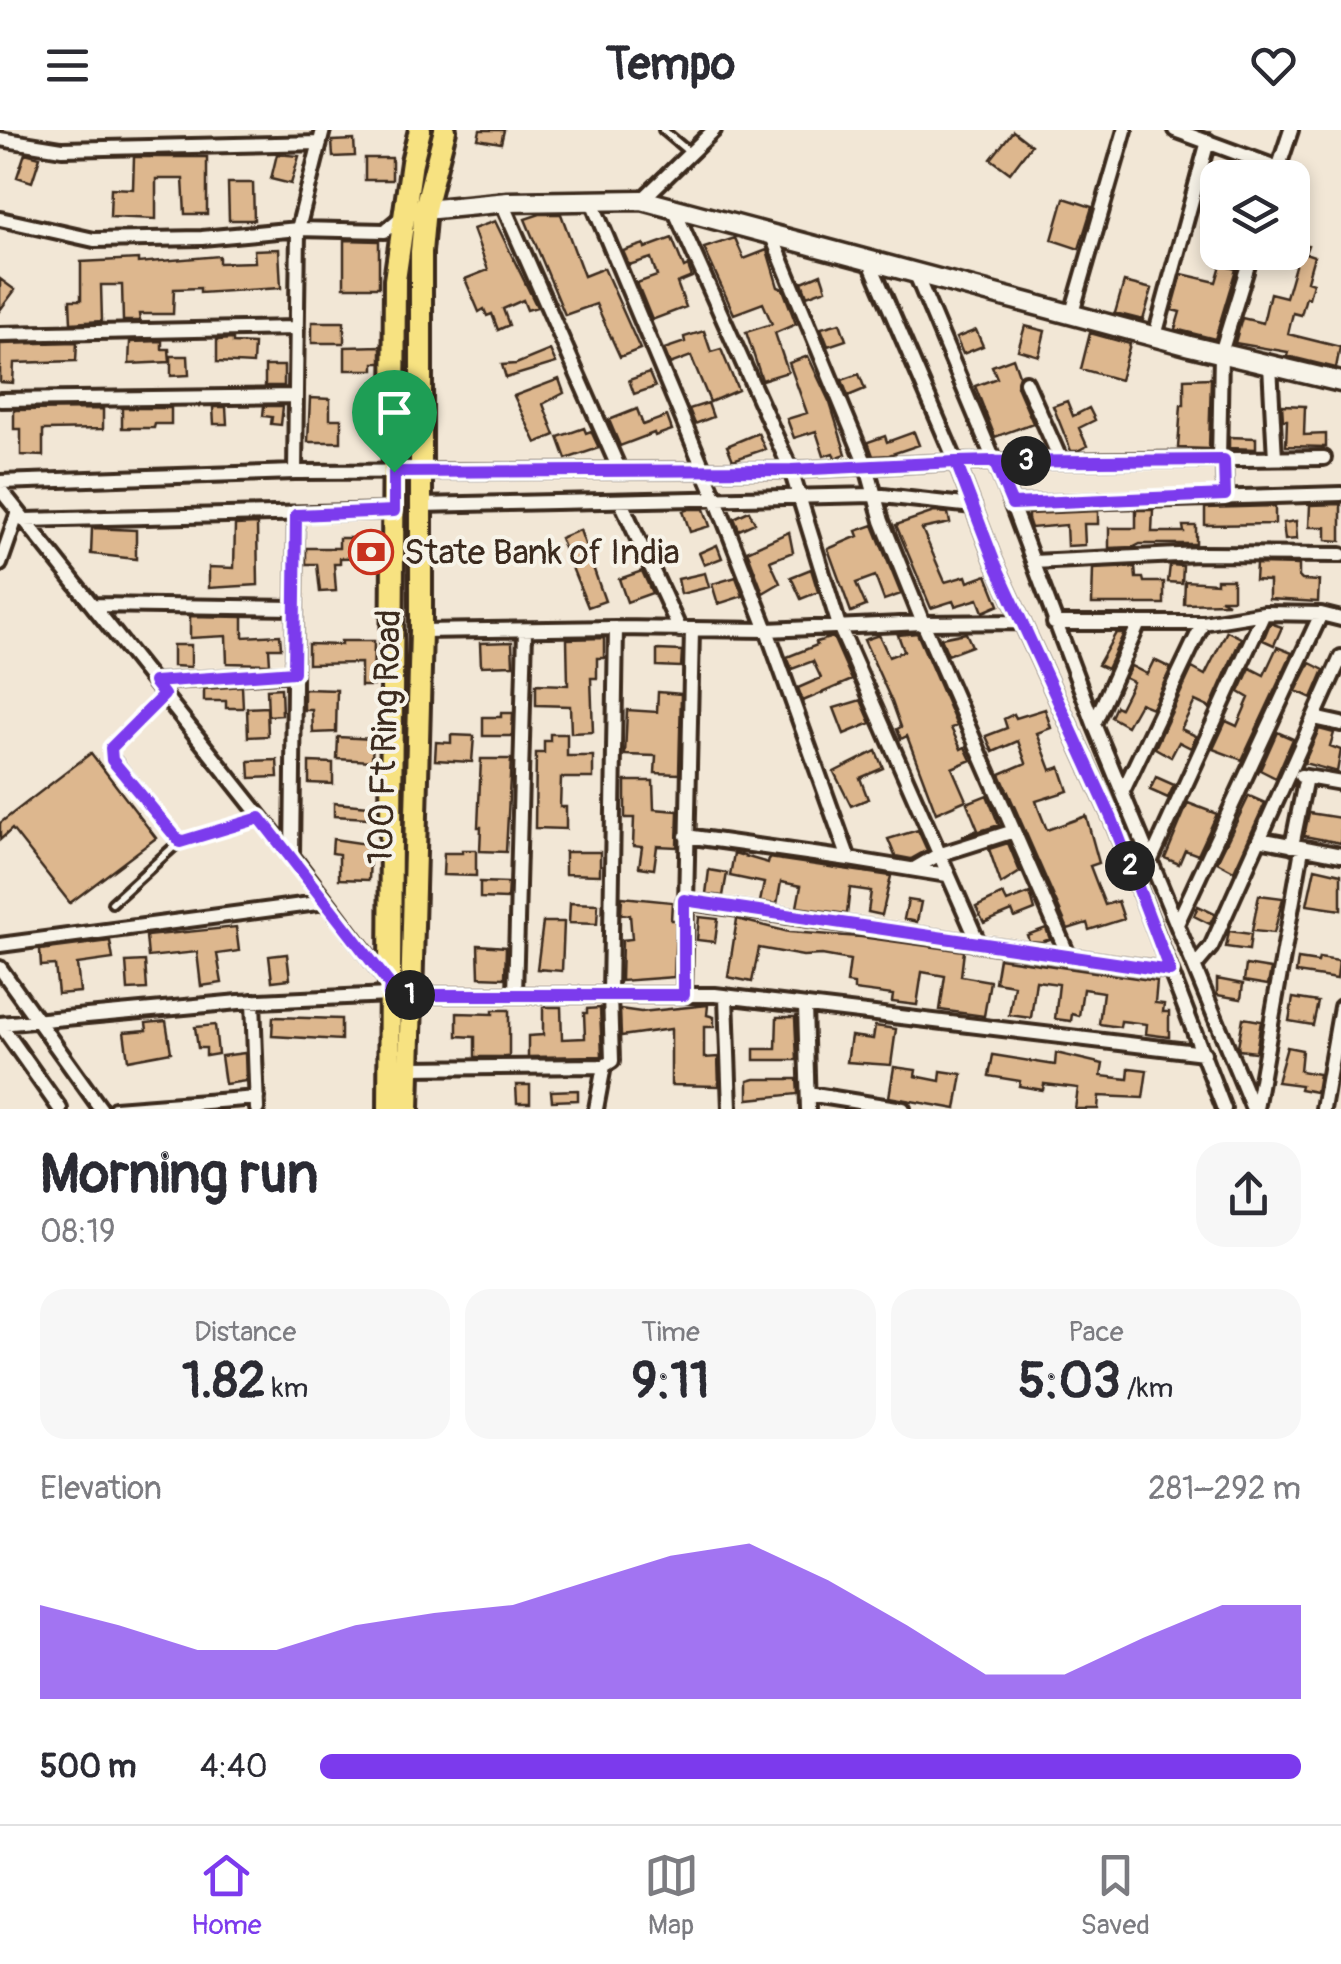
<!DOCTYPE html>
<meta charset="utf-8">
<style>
:root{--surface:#fff;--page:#f7f7f7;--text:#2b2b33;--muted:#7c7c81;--line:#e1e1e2;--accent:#7c3aed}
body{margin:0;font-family:Pangolin,sans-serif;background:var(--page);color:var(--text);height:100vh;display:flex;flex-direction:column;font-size:38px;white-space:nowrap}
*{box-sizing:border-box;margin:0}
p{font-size:32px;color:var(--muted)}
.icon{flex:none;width:55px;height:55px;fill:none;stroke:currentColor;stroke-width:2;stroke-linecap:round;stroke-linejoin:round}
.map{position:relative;height:979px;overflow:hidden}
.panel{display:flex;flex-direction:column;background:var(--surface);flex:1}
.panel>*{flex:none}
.buttons{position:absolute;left:1200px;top:30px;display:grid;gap:20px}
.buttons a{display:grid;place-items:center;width:110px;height:110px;border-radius:20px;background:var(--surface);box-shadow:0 5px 15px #0003;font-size:50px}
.pin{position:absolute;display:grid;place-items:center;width:85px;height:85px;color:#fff;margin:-102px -42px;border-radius:50% 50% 50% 0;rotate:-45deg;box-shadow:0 0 10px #0007}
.pin .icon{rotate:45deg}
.km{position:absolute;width:50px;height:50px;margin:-25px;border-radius:50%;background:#222;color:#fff;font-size:28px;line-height:50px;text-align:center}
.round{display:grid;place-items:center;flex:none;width:105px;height:105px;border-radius:30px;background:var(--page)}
.head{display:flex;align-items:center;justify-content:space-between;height:170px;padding:0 40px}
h1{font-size:55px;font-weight:700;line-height:75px}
.stats{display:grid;grid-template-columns:repeat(3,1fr);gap:15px;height:170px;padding:10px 40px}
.stats div{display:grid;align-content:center;border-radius:25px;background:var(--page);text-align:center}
.stats b{font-size:50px;font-weight:700}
.stats small{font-size:28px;font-weight:400}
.stats p{font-size:28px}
.chart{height:280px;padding:20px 40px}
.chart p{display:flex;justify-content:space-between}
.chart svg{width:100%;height:180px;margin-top:10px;fill:var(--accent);opacity:.7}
ul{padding:0 40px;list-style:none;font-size:32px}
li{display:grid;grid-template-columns:160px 120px 1fr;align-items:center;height:75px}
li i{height:25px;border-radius:12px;background:var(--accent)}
header{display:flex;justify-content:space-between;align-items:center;height:130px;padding:0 40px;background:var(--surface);font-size:45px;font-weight:700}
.tab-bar{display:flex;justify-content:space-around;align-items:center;height:140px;border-top:2px solid var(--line);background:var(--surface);font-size:28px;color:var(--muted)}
.tab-bar a{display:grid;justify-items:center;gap:5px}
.tab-bar .active{color:var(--accent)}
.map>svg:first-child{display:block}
.building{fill:#ddb78e;stroke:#3b2a1e;stroke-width:2.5}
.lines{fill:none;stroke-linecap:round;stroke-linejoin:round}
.service-casing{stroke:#3b2a1e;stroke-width:14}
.minor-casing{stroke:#3b2a1e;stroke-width:20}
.secondary-casing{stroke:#3b2a1e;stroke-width:25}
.primary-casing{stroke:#3b2a1e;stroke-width:28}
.service{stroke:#f7f3e8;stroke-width:6}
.minor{stroke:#f7f3e8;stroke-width:12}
.secondary{stroke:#f7f3e8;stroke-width:18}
.primary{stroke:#f7e281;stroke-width:20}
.route-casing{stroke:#fff;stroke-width:20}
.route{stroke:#7c3aed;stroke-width:12}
.labels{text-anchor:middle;stroke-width:8;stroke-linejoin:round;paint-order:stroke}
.poi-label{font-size:35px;fill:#3b2a1e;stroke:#f7f3e8;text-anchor:start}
.street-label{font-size:35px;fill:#3b2a1e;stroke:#f7f3e8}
</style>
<header><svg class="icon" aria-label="menu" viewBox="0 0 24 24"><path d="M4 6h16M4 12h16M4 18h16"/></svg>Tempo<svg class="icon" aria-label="heart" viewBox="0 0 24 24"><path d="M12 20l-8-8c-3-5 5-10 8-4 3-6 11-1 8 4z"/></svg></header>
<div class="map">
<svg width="1341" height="979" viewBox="0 0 1341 979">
<rect width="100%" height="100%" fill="#f2e7d6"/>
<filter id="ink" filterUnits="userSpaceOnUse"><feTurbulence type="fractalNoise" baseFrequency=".01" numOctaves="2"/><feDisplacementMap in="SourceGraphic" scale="20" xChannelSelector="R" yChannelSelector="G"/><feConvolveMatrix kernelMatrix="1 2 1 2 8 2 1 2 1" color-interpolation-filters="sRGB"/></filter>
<g filter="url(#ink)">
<path class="building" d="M480 0H504L501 13 478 9Z
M1013 1 1031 15 1010 43 991 29Z
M354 10 355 26 333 27 332 11Z
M25 23 40 27 32 52 17 47Z
M277 24 299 26 291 54 271 49Z
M134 27H207V84H185L183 49H156V89L110 87 111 58 133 59Z
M365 28H392V50H365Z
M228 53H253L254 90H229Z
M1064 68 1092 77 1079 119 1052 110Z
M1207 81 1218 83V101L1202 97Z
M540 84H561L584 146 604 138 640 219 620 227 596 174 565 185 525 89Z
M495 91 537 177 527 180 523 170 503 179 509 195 498 200 492 184 487 186 484 179 479 182 465 149 488 140 473 99Z
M672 108 684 138 688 136 692 147 677 153 686 177 652 190 637 153 657 146 651 128 629 135 623 121 644 114 645 118Z
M735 108 744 129 767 120 778 157 783 159 796 194 775 203 788 242 762 250 746 202 772 194 763 173 734 184 704 118Z
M344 110 379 111V157H344Z
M1292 110 1308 115 1305 123 1314 126 1307 151 1313 153 1309 168 1306 167 1301 185 1293 183 1288 204 1340 217 1336 238 1287 226 1288 222 1235 213 1242 188 1263 193 1270 163 1286 167 1297 129 1292 128Z
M279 119 281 158 200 163V158L174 159 173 184H139L140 191H123L122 155H101L102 191 71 193 70 170H81V132L138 129V133L219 126V133L255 132 254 120Z
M1221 135 1236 139 1215 209 1175 199 1180 182 1172 180 1182 144 1216 152Z
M821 144 826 159 807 166 802 152Z
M0 149 15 160 0 180Z
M1124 152 1152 159 1143 190 1115 183Z
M312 192H344V213H312Z
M840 193 846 210 828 216 821 198Z
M1025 196 1045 201 1039 226 1018 220Z
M976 200 983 216 963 224 956 208Z
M704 201 711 222 721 219 738 260 710 272 691 226 670 234 664 219 685 212 684 207Z
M1090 203 1130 214 1120 250 1081 239Z
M233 209V213L254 214 253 234 217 232V210Z
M162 211V219H169L170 232 129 234 130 212Z
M77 212 76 231 14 233 13 253 0 252V214Z
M381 216V233H374V240H345V217Z
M550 220 556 233 506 248 502 235 516 234Z
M171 226H188L189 245 171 246Z
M808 226 830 273 846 324 835 328 833 323 824 326 816 301 794 308 787 289 807 283 789 233Z
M1013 228 1019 245 1017 256 1033 293 995 307 975 256 997 248 992 236Z
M265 236H284V256H265Z
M649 243 655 257 634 264 629 250Z
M859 244 865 259 848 266 842 250Z
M1211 248 1209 319 1178 318 1181 275H1184V249Z
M559 249 564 263 543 274 555 305 536 313 514 266Z
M310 268 330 269V289H341V312H308Z
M1067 271 1073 286 1089 278 1095 290 1079 298 1087 316 1077 321H1071L1053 276Z
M708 273 713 287 695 294 689 279Z
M1282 275 1305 276 1304 305 1326 304V317L1286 316 1287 290H1283Z
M264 276H283L281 295 271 294 272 287 263 286Z
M213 277H226L227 294H214Z
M122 278H171V294H155L154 298H122Z
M103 279V299L43 300V326L21 325V299H14V280Z
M637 279 643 295 667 286 672 300 655 306 654 303 620 316 609 290Z
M584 298 586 303 591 301 599 318 566 329 558 307Z
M914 302 919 315 889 325 873 326 868 312 885 306 887 312Z
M758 303 765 319 733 330 727 316Z
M1229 307 1256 308V319L1229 318Z
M1341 374V411L1326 410V397H1309L1310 375Z
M1275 376V394L1205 395V378Z
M689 379H704L710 396 690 402 683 381Z
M1136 380H1153L1152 402H1184L1183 396H1196V414H1140L1134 417 1109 418V398H1136Z
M749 381 755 393 739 400 734 388Z
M1098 381V394H1084L1085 415 1067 416 1066 395 1031 398 1028 389V384Z
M934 382 948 383 950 393 922 399 945 452 966 446 968 452 987 445 999 475 983 482 978 469 955 476 953 471 931 478 896 395Z
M1296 391 1297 409 1285 410 1283 393Z
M257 394 258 455 209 458V437L234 438 235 395Z
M873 395 901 464 884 470 875 446 856 453 866 476 851 482 828 419 858 406 856 401Z
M92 398 136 400V429L91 424Z
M580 400 605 471 588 477 560 408Z
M789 402 793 422 770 431 780 453 763 463 747 421Z
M339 408H372V427L340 428V434H334L336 461 320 462 317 434H306V418H339Z
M717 415 722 428 704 435 699 423Z
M1256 434 1299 435V447L1302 450 1319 451 1318 472 1269 469V451L1255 450Z
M1170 435 1183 436 1182 453 1168 452Z
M1135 437 1136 448H1143L1144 452H1164V474H1092L1093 439Z
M811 439 818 462 801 469 791 447Z
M642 441 652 463 627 472 619 449Z
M705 443 709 457 681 464 678 449Z
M736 447 743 466 718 474 712 454Z
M1217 449H1233V469H1220L1228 473 1184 474 1185 451 1217 453Z
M190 486 243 487V507L280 505 281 518H269L270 534 227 533 226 506 190 508Z
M1270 493 1282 497 1274 515 1263 510Z
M1227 501 1241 508 1210 578 1195 571 1181 599 1196 606 1191 618 1179 612 1171 627 1155 618 1192 538 1205 545Z
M917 503 957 596 951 598 961 619 965 617 971 630 952 638 966 670 936 683 907 606 901 609 897 599 901 597 892 572 864 510 879 505 889 527 904 521 898 505Z
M966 503 972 516 948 525 941 508Z
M1116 503H1124L1107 539 1098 535Z
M833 507 852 550 803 571 798 558 821 548 813 531 792 539 787 527 817 515 816 512Z
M604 508V528H597V548H591L593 602 571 603 570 576 536 575V554L568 555 567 509Z
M341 511H374L373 556H361V533L308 534V514L341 515Z
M512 512 513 535 481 536 480 513Z
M173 515H191V537L173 536Z
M1277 517 1292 523 1242 630 1213 619 1226 591 1237 596 1249 568 1239 562 1250 538 1264 545Z
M657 520 682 521 681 537 657 536Z
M1154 530 1171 538 1152 578 1140 573 1127 596 1111 587 1116 576 1120 578 1133 552 1125 548 1131 536 1147 544Z
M1310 533 1324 540 1312 568 1296 561Z
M242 556 243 578H226V571H204V559Z
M281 558 282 585 268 586 267 559Z
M304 559 337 560 336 602 313 603 312 580H304Z
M658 562 681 564 679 644 655 643 656 626 625 625 627 580 657 582Z
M861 570 871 593 844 604 834 578Z
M267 577 268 606 248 607 247 578Z
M1045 579 1051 598 1037 603 1051 640 1060 637 1068 661 1036 671 1039 680 1047 700 1086 686 1099 733 1090 736 1105 775 1118 771 1124 789 1089 800 1087 793 1068 799 1000 644 1026 633 1018 611 993 622 986 606 1007 598 1004 589 1014 584 1016 588Z
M501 583H513L512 606H483V587H501Z
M1319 599 1334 603 1330 616 1341 620 1337 642 1304 633Z
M1277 602 1293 609 1276 648 1260 640Z
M550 604H567V626H593V648H561L560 677H566V699L535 698 536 623H544V611H550Z
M451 605 474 606 472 632 435 630 436 612 451 613Z
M338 607 373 609 372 631 337 629Z
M876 621 883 638 860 648 868 669 851 676 834 642Z
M91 623 156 708 70 773 12 699 0 710V693Z
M481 629H511L506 722 480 721 481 697H478Z
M277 630 278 647 250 648 249 631Z
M309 632 333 633V654L309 653Z
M1156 647 1174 655 1168 668 1150 660Z
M625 651H653L654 679 678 681 677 717 657 716 654 739 639 737 642 717 633 716 634 688H625Z
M987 665 999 695 961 707 978 700 967 673Z
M1249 666 1265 673 1234 741 1217 732Z
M334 673 369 676 368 688 334 686Z
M1188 673 1217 684 1198 725 1185 720 1179 734 1165 728Z
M1309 683 1341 688V713L1304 706Z
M918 700 927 720 911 729 895 726 888 709Z
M333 709 374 715 373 726H370L369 750 339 749V724L332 723Z
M1008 713 1020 742 1001 754 989 719Z
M462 720H476V746L443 745 444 723H462Z
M565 722H600V745L565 744Z
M734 723 768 733 769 728 891 746 882 785 868 782 871 761 850 758 847 784 797 777 801 756 781 752 777 774 760 772 764 753 730 746Z
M1315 738 1341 744V780L1307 775Z
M709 740 727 743 723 766 706 764Z
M480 752 508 753 507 769 480 768Z
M1030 763 1035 780 1015 788 1012 781 984 793 976 777 1003 764 1007 772Z
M1259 765 1283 768 1274 803 1252 801Z
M622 767 672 772 671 790H676L674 847 621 851 622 810 632 809 630 785 621 784Z
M908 770 921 772 917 792 904 789Z
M570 773 598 774 597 794 569 793Z
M1198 776 1215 784 1210 794 1194 786Z
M699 787 718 789 715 812 697 810Z
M737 789 789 802 861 807 964 821 961 846 990 851 984 886 940 880 945 846 922 842 917 875 892 872 893 865 854 860V854L847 853 850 830 822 825 803 826 759 818 752 852 728 847Z
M543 792H564L562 841 537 839Z
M236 797 239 821 217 824 222 853 201 856 197 822 148 827 146 806Z
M1046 798 1050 809 1042 812 1029 811 1027 805Z
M1229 801 1251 804 1249 820 1226 817Z
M110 811 113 829 77 834 80 862 58 864 55 835 41 836 40 820Z
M478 815 506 817 505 848 479 847Z
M287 824 290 849 272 851 269 826Z
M999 828 1157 851 1155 873 1164 874 1163 882H1169V907L1146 904 1147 894 1121 891 1120 897 1099 894 1103 862 1083 859 1079 886 1072 884 1071 891 1055 889 1059 854 1036 851 1031 888 1009 885 1014 855 995 852Z
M1319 828 1339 831 1337 849 1296 843 1298 829 1318 832Z
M145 831 147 859 128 860 126 832Z
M1246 835 1271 839 1268 855 1244 851Z
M1217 849 1243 854 1241 869 1217 865Z
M1293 868 1318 872 1313 895 1289 891Z
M708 875 707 885 714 887V897H704V928L718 927 719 956 671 955V899L621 906 620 879 641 882Z
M543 877H561L562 909 585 908 584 883H587V879L600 878 602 926 528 927V906L543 905Z
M493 880H509V927H475V907L457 906V883L493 884Z
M273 887 341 889V910L272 906Z
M777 887H795L797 930H754V919H776Z
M1243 888 1261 891 1256 922 1239 920 1238 916Z
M166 891 171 922 128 930 124 902 147 900 146 893Z
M215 895 218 924 206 926V918H198L195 897Z
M875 896 896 899 891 935 847 932 851 906 873 909Z
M1287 917 1302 920 1300 941 1319 944 1316 962 1300 959 1301 955 1277 952Z
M245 923 246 951 225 954 221 926Z
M1056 923 1103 934 1101 946 1128 949 1129 938 1147 940 1143 968 1099 966 1098 979H1075L1078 958 1044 954 1043 960 1019 956 1020 951 989 946 993 925 1055 935Z
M894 937 916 940 915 946 940 951 941 941 962 944 956 979 889 967Z
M755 949H797L798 964 748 969V951Z
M516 955H530V973H517Z
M578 960V970L552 971 551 961Z"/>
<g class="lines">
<defs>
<path id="service" d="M663 0 689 22
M163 566 114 613 111 624 179 712
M112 773 179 712 259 688"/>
<path id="minor" d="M1175 0 1278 38
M0 9 62 19 320 13
M1275 48 1291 0
M591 70 716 369 767 500 849 729 947 745
M642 70 714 0
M503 75 619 339
M673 77 791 340 839 496 978 812
M0 89 94 110 202 108 298 99 385 101 404 85
M771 104 867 337 882 391 923 493 1068 825
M869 130 956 332 994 431 1112 689 1224 979
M915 142 1006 359 1094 594 1253 979
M1072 183 1125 0
M0 204 297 198
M1155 206 1208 11
M1270 235 1275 328
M1026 252 1061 331
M0 270 296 266
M1219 330 1221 223 1252 122
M1224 330 1225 365
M295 342 298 99 323 0
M0 352 295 342 791 340 956 332 1324 328
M0 359 292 726 388 852
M621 372 680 500
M1012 374 1341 364
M420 375 874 365 973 376
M25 390 395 381
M1033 432 1199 424 1341 425
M0 434 18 382
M93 475 295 478
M1054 493H1203L1264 483 1321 484 1341 489
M421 501 616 498 767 500 923 493 1022 492
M154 552 294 543
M1314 588 1341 594
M1094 594 1139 493
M1301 646 1341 653
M1123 661 1203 493
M686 706 849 729
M1259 709 1341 725
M1292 716 1306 647
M292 726 296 385
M1151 730 1264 483
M914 739 938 725 1014 701
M684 771 1170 841
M1177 794 1321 484
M0 815 325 772
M1195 836 1211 817 1341 527
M0 838 101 979
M515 864 525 501
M684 865 692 500
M726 867 730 979
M253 871 257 979
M805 876 808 979
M0 894 239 872 389 865H715L1204 923
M0 894 60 979
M409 938 604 936 612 931 610 864 616 498
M808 964 903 979
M115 979 257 968
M596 979 604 936
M1256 979 1302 719
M1323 979 1341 877"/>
<path id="secondary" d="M414 81 508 72 642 70 1190 216 1341 252"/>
<path id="primary" d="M389 979 395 150 412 32 420 0
M408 979 421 501V122L425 78 445 0"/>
</defs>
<use href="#service" class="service-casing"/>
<use href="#minor" class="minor-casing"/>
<use href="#secondary" class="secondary-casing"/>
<use href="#primary" class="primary-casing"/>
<use href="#service" class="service"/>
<use href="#minor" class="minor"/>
<use href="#secondary" class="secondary"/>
<use href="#primary" class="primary"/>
</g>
</g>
<g class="lines" filter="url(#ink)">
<defs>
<path id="route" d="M394 342V381L296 385 294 542 154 552 164 565 111 618 112 630 180 712 260 688 390 855 389 865H684V770L1170 841 1112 689 994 431 956 332 994 331 1012 374 1225 365 1224 330 956 332 791 340 394 342"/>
</defs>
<use href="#route" class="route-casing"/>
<use href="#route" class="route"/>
</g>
<defs>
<symbol id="bank-ring" viewBox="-11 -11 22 22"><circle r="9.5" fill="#f7f3e8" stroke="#c8321e" stroke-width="1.5"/><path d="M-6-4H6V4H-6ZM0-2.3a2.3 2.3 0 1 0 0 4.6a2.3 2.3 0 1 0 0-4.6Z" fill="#c8321e"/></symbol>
</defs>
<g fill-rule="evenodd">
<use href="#bank-ring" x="346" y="397" width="50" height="50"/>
</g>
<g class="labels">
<g class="poi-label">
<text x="404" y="434">State Bank of India</text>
</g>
<g class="street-label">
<text transform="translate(384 607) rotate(-88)" y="12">100 Ft Ring Road</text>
</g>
</g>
</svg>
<div class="buttons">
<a><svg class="icon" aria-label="layers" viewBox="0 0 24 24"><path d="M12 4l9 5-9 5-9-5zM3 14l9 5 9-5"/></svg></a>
</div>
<div class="pin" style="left:394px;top:342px;background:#1e9e55"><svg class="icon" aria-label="arrive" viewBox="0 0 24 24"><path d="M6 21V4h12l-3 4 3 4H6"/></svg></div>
<b class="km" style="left:410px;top:865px">1</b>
<b class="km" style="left:1130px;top:736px">2</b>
<b class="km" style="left:1026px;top:331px">3</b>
</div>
<section class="panel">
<div class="head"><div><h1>Morning run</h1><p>08:19</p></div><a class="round"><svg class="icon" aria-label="share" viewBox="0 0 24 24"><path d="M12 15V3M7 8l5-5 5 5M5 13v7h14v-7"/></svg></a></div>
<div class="stats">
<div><p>Distance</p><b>1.82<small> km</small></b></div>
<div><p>Time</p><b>9:11</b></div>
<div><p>Pace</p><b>5:03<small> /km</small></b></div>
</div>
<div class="chart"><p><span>Elevation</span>281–292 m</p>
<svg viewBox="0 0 160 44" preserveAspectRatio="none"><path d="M0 44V21L10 26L20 32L30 32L40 26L50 23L60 21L70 15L80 9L90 6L100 15L110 26L120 38L130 38L140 29L150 21L160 21V44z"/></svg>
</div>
<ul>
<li><b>500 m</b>4:40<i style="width:100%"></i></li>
</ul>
</section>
<nav class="tab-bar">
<a class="active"><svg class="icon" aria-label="home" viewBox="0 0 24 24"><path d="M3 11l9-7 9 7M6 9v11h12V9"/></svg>Home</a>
<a><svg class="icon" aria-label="map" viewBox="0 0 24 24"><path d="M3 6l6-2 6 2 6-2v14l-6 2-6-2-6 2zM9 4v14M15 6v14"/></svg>Map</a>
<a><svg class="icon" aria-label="saved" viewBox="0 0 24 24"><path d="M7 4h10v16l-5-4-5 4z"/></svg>Saved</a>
</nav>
